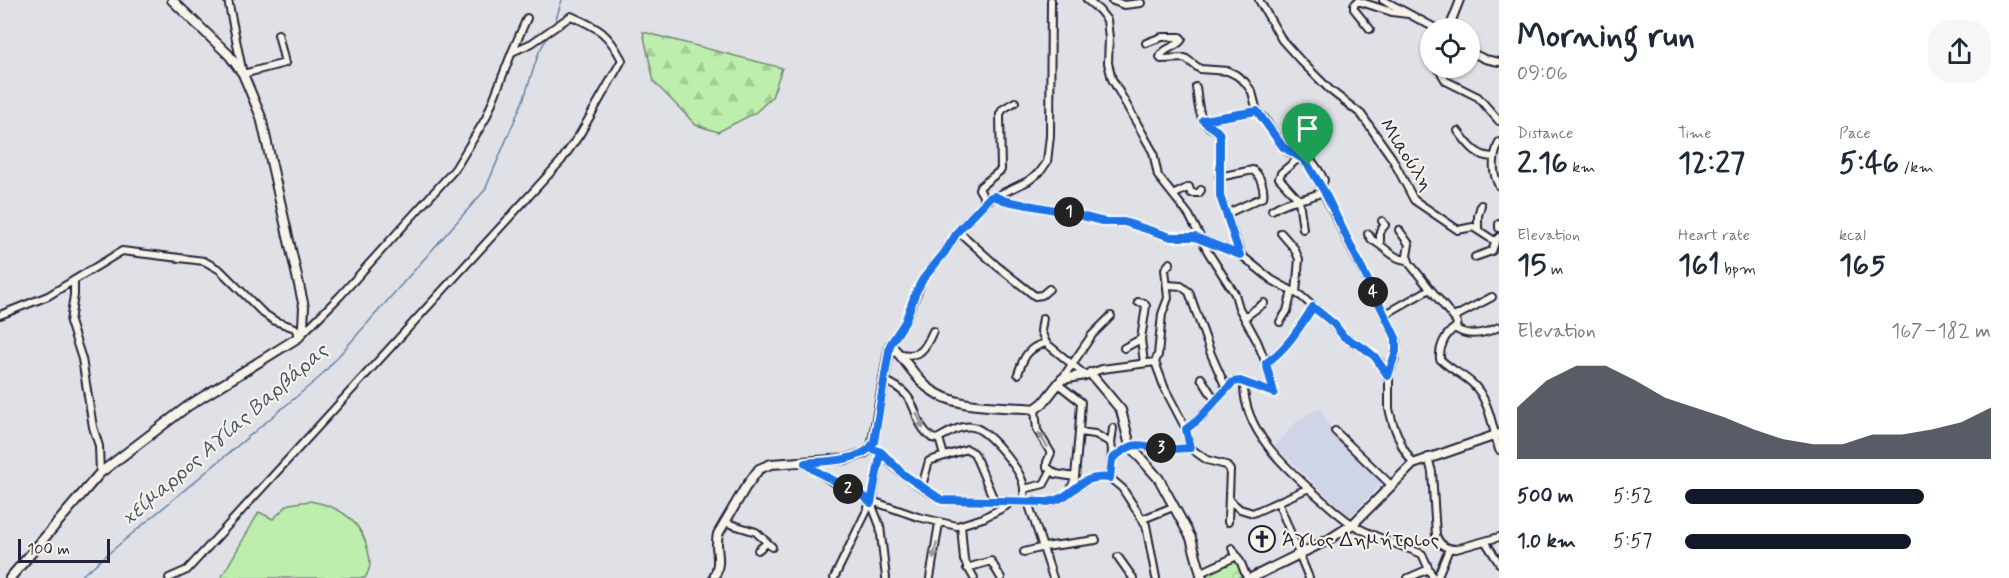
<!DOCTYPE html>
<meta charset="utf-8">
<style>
:root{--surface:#fff;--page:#f6f6f7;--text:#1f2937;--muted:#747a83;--accent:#111827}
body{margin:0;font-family:Mynerve,sans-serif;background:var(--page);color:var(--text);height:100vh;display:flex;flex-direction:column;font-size:22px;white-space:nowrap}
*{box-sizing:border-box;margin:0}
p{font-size:20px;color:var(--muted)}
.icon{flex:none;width:33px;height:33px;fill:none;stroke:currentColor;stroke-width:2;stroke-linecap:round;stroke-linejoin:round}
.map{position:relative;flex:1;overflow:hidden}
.side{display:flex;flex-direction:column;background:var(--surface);width:510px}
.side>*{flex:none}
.tools{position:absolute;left:1420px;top:18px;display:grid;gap:12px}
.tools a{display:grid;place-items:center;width:60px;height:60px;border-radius:50%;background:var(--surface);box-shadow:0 2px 4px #0004;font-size:30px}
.scale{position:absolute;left:18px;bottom:15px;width:92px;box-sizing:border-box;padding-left:6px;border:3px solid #22223b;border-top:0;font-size:16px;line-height:21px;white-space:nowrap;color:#22223b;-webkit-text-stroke:4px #f7f3e8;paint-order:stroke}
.pin{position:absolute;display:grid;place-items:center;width:51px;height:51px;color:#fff;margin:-62px -26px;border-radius:50% 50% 50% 0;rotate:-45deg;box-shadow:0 0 6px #0007}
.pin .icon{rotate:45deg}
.km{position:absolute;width:30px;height:30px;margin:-15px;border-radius:50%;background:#222;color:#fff;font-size:16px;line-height:30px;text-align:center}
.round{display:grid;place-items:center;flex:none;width:63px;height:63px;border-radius:24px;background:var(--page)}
.head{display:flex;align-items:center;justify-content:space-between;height:102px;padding:0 18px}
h1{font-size:33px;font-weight:800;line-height:45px}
.metrics{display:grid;grid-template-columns:repeat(3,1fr);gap:9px;height:102px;padding:6px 18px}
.metrics div{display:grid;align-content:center}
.metrics b{font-size:30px;font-weight:800}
.metrics small{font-size:16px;font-weight:400}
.metrics p{font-size:16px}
.chart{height:168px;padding:12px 18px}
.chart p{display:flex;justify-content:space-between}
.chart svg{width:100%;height:108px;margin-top:6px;fill:var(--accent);opacity:.7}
ul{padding:0 18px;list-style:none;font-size:20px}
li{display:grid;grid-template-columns:96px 72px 1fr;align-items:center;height:45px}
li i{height:15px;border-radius:8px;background:var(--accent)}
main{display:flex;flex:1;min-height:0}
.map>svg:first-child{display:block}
.built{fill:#d0d4e7}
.forest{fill:url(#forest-firs);stroke:#708874;stroke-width:1.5}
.park{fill:url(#park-crowns);stroke:#708874;stroke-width:1.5}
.pitch{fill:#beeead;stroke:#708874;stroke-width:1.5}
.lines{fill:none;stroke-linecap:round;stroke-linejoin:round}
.stream{stroke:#6283a5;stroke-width:1.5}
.minor-casing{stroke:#22223b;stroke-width:10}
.tertiary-casing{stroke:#22223b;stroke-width:12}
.minor{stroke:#f7f3e8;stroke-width:6}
.tertiary{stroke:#f7f3e8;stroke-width:8}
.oneway{fill:#97959a}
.route-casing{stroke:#fff;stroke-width:12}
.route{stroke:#1a73e8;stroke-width:8}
.labels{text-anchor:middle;stroke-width:4.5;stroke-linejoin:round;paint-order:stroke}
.street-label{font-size:20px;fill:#22223b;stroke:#f7f3e8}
.poi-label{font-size:20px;fill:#22223b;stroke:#f7f3e8;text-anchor:start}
.water-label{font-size:21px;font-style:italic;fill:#425370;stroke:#f7f3e8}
</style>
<main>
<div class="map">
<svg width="1499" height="578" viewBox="0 0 1499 578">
<defs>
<pattern id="forest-firs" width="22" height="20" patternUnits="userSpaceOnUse" patternTransform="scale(1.5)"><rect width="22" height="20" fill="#beeead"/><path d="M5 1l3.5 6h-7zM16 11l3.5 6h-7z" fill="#a3cc96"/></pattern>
<pattern id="park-crowns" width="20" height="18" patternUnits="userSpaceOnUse" patternTransform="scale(1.5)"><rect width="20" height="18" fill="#beeead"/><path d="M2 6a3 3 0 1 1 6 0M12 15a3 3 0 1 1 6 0" fill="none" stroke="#a3cc96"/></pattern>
</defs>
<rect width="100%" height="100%" fill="#e0e1e7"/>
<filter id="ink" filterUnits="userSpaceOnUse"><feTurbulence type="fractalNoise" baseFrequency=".0167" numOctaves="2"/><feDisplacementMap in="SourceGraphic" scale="12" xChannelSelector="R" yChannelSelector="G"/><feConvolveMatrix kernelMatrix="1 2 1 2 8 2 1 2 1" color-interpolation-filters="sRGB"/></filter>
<g filter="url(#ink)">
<path class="built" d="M1320 408 1335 436 1383 481 1354 513 1348 515 1274 446 1298 420Z"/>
<path class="forest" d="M643 32 782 68 772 97 755 113 718 132 696 125 654 82Z"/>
<path class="park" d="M1234 561H1237L1242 576 1237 578H1207L1206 573Z"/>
<path class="pitch" d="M310 501C339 506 362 521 368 551 371 562 371 568 365 578H221L259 512 273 519 289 504Z"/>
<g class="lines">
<path class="stream" d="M554 25 562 0
M79 578 320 377 485 190 524 98 539 52 549 34"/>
<defs>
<path id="minor" d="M228 0 243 74 285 63 278 34
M1087 0 1099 10 1107 20 1109 38 1108 63 1112 79 1153 152 1158 176 1189 215 1208 252 1235 294 1239 308 1257 341 1266 363 1274 393 1240 381 1233 382 1198 420 1186 429
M1111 0 1124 5 1141 3
M1259 0 1282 40 1300 60 1330 90 1361 114 1392 158 1414 200 1458 230 1473 227 1493 240H1496L1499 237
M1383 0 1435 28
M1449 28 1460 0
M1370 29 1354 9V5L1358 1 1392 12 1408 14
M1146 43 1162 37H1180L1182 39C1177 48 1164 47 1160 57L1161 59 1185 58 1200 69 1228 71 1236 75 1245 82 1252 92 1257 111 1265 119 1279 142 1289 152 1303 159 1313 172 1397 340 1395 358 1388 376
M512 52 527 18
M1470 52 1485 59 1499 62
M1438 68 1446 81 1478 97 1499 121
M1196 87C1198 99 1198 119 1208 126 1214 130 1217 129 1220 135V196L1241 255
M1204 120 1257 111
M1458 131C1468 144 1476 157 1494 157
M1499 142C1493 157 1491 171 1499 186
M1292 145C1306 153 1317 165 1324 180L1321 187
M1300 157 1281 173 1279 178 1299 200 1303 229
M1219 177 1253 170C1260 175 1265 189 1263 197L1226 214
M1173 195 1189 187 1191 193H1199L1201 190
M994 196 1006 201 1066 212 1105 222H1124L1171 237H1195L1241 255 1272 280 1301 296 1333 324 1344 337 1364 348 1379 361 1389 379V409L1393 424 1403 448 1413 464
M986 201 979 189 981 186 1001 170 1000 114 1003 109 1015 102
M1272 210C1292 197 1304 202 1324 191
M1499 224V228
M1399 230 1409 244 1407 256 1410 264 1457 322 1456 327C1445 334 1439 347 1440 359 1450 369 1462 374 1472 383 1489 398 1493 429 1499 450
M1478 230V216L1481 205
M958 231 997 266 1035 296 1042 295 1049 289
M1281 233 1294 248 1299 259 1296 293
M1368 234 1372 240C1385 246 1393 260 1408 260
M1380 243V231L1385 225 1382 221
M1475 257 1492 251 1496 240
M74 280V295L70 322 82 359 93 427 99 446 100 473
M1168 285 1181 286 1189 292 1211 354 1226 388
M1138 302 1144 303 1146 306 1141 339 1144 363
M0 315 48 296 122 251 204 261 220 270 263 313 275 321 295 328 299 337 340 296 455 169 486 118 512 52 532 43 571 16C599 28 608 33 622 60L580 134 561 161 187 570 169 578
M1384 315 1430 289
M1245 317 1264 303
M1454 317 1492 297
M1043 318 1041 331 1046 343
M1280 322 1287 311 1292 291
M1455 328C1468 338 1486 333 1499 327
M890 345 905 322 922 281 945 252 964 224 986 201 1028 181 1040 172 1047 162 1050 136 1051 0
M1124 348 1141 339
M900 354C921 358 925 349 933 331
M1155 362 1158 355 1162 314 1168 298 1165 269 1170 263
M1266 363C1287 349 1299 328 1313 307
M1018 374C1023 358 1028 347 1046 343L1085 375 1102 369 1155 362 1165 389 1186 429 1190 448 1207 460 1226 465 1230 470 1228 522
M1201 378 1215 400
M1062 379 1092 335 1111 316
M883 380C925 397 907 418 932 438L937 439C947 434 961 424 973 427 988 430 1019 468 1023 483 1025 489 1024 495 1024 502
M1244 383C1243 432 1287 469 1321 499 1333 509 1344 520 1357 527 1378 539 1401 545 1422 554L1433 578
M1058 384 1081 402 1079 432
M1035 409 1037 430 1051 453 1047 462V467L1056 474 1075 477 1071 490
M1335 431 1391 485
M939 438 944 456
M1111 444 1113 428
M870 448C883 453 890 463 900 472 909 479 935 498 945 500L1050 502C1075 497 1080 473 1110 478
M1428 457 1432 472 1436 535C1439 545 1446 549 1456 549L1499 537
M1112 459C1138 438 1137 446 1166 449 1174 450 1182 448 1190 448
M805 463 833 482 863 496 871 503 880 526 886 578
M1075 477 1079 432 1095 434 1111 443 1112 450 1110 478 1122 488 1146 525 1156 578
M922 486 929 461 967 449 974 453 994 500
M1024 489 1044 484 1051 471
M872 501 918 517 957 526 983 518 1006 506 1011 501
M1230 501 1240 509 1253 513 1309 488
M1028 502 1053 578
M1278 502 1309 578
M1143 519 1173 507
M724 522 756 532 772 547
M961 525 964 560 974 578
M1485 541 1499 563
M1232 548 1241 563 1247 578
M758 550 767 543
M1024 552 1044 547 1096 540
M1118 557 1133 578
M967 568 991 561 1001 578
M1200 573 1237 556
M834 578 873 498 881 452
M930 578 939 523
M1408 578 1429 569
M1437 578 1449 549"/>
<path id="tertiary" d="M1090 373 1121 410 1130 446 1159 479 1191 538 1202 578
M10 578 100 473 188 406 299 337 303 326 304 307 261 117 243 74 229 55 172 0
M714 578C723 558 714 551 718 534L745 488 759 469 771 464 846 459 864 453 872 447 890 345C904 357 913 375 927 387 957 411 1000 405 1035 409L1043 403 1062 379 1085 375
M1251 578 1328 540 1353 524 1413 464 1499 434"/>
</defs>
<use href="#minor" class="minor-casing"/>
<use href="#tertiary" class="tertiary-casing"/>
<use href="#minor" class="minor"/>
<use href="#tertiary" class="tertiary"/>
</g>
<defs><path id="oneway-solid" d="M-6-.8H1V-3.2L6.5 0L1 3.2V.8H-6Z" transform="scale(1.5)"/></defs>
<g class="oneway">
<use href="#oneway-solid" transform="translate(920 421) rotate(66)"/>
<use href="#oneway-solid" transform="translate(1043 440) rotate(-123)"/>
<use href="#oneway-solid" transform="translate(935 551) rotate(100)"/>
</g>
</g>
<g class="lines" filter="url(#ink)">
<defs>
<path id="route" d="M1308 165 1303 159 1283 147 1257 111 1203 120C1208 127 1217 127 1220 135V196L1240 255 1195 237H1171L1124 222H1105L1066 212 1006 201 994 196 989 198 958 231 945 252 923 279 916 292 905 322 890 345 874 442 870 448 881 452 871 503C859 488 822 479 805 463 826 461 853 462 870 448L881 452 903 474 942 500 1047 502C1075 499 1077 473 1110 478L1112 459C1138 438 1137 446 1166 449 1174 450 1182 448 1190 448L1186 429 1198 420 1233 382 1240 381 1274 393 1266 363C1287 349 1299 328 1313 307L1334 324 1344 337 1364 348 1375 357 1388 376 1396 351V338L1324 191 1308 165"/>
</defs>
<use href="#route" class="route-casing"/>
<use href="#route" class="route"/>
</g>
<defs>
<symbol id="church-ring" viewBox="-11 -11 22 22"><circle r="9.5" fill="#f7f3e8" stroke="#22223b" stroke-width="1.5"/><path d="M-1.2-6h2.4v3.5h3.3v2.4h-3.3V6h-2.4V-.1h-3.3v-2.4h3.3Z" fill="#22223b"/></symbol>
</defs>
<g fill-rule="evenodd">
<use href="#church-ring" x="1247" y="524" width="30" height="30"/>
</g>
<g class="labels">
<g class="street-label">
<text transform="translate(1407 154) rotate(57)" y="7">Μιαούλη</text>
</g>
<g class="poi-label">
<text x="1282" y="546">Άγιος Δημήτριος</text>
</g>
<g class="water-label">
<text transform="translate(224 434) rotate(-41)" y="7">χείμαρρος Αγίας Βαρβάρας</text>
</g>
</g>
</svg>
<div class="tools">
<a><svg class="icon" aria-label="locate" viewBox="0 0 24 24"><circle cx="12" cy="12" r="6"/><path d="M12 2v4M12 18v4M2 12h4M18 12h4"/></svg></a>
</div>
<div class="scale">100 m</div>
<div class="pin" style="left:1308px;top:165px;background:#1e9e55"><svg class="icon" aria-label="arrive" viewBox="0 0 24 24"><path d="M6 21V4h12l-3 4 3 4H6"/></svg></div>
<b class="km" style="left:1069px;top:212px">1</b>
<b class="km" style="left:848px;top:489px">2</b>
<b class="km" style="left:1161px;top:448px">3</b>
<b class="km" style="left:1373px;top:292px">4</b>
</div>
<section class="side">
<div class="head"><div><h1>Morning run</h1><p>09:06</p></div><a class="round"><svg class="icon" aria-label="share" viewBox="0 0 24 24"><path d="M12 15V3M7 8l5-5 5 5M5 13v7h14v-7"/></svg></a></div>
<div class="metrics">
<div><p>Distance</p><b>2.16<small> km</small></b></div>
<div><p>Time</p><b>12:27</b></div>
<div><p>Pace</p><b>5:46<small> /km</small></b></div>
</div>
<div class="metrics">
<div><p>Elevation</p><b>15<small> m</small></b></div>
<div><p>Heart rate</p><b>161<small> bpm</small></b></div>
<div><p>kcal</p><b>165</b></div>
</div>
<div class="chart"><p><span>Elevation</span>167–182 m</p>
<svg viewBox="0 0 160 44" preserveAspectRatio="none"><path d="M0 44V23L10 12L20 6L30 6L40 12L50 19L60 23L70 27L80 32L90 36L100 38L110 38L120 34L130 34L140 32L150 29L160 23V44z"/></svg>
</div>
<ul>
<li><b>500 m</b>5:52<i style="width:78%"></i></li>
<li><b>1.0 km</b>5:57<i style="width:74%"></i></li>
</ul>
</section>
</main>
